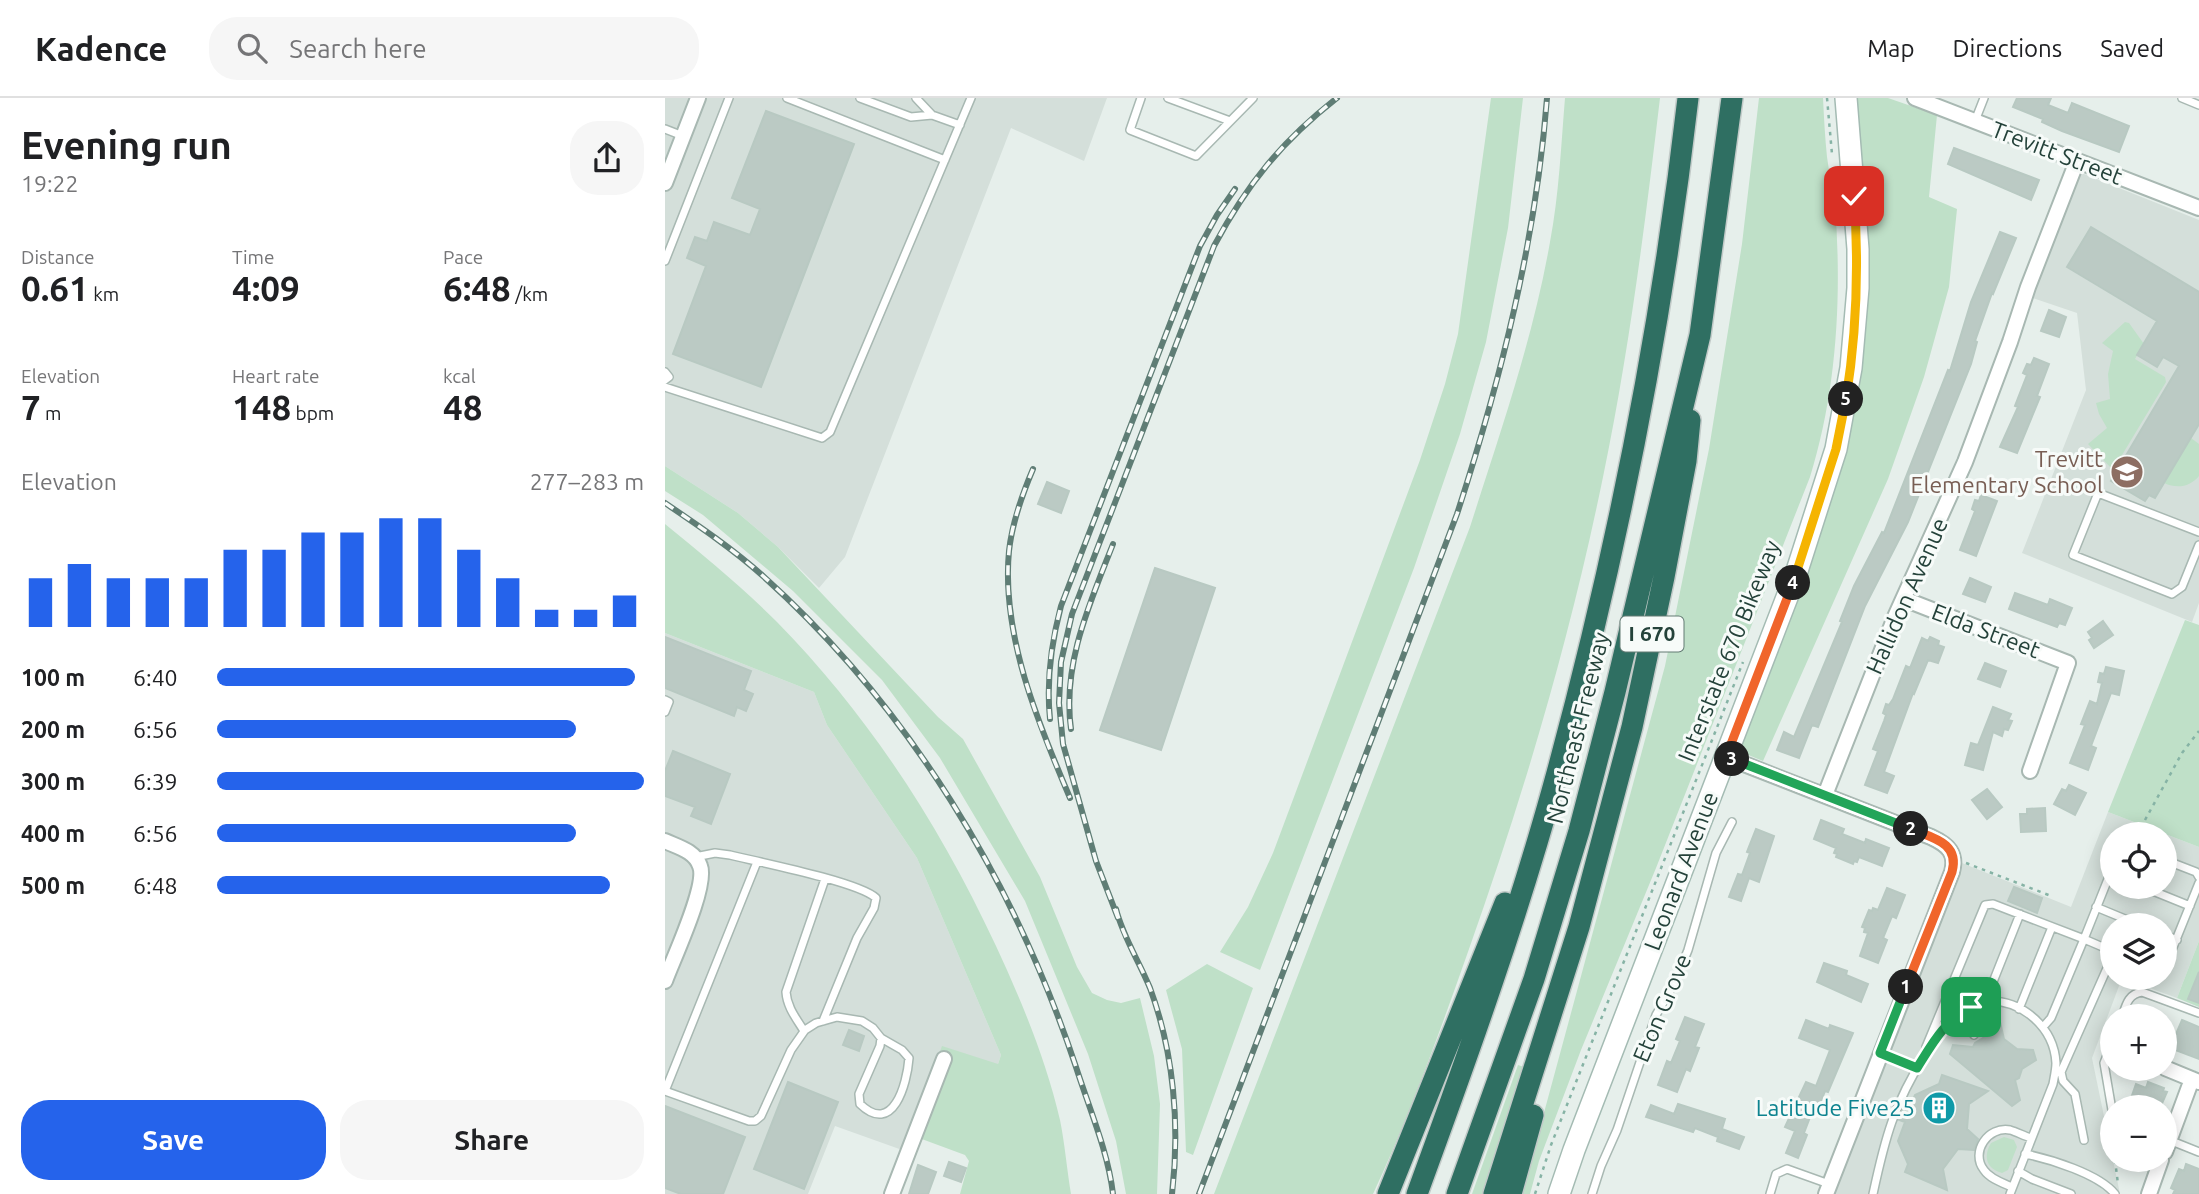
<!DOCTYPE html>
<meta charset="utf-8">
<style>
:root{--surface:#fff;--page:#f6f6f6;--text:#202124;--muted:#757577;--line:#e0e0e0;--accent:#2563eb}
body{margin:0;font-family:Ubuntu,sans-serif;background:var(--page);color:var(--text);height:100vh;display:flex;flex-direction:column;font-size:26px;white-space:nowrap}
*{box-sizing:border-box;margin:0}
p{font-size:23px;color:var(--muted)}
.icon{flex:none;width:38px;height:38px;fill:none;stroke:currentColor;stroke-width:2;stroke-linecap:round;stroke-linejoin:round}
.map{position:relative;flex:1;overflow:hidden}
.panel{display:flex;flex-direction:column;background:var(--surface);width:665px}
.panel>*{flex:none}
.controls{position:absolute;left:1435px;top:724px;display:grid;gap:14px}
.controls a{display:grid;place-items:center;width:77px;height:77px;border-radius:50%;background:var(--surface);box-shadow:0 4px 18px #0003;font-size:35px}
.pin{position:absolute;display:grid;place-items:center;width:60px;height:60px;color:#fff;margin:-30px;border-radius:14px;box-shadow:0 4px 10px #0006}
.km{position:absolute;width:35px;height:35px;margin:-18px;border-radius:50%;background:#222;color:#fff;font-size:19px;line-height:35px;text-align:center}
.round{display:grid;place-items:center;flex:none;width:74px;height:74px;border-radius:28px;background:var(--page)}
.headline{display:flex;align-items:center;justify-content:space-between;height:119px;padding:0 21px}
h1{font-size:38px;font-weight:700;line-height:52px}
.figures{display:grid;grid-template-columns:repeat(3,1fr);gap:10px;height:119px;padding:7px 21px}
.figures div{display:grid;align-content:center}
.figures b{font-size:35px;font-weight:700}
.figures small{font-size:19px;font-weight:400}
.figures p{font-size:19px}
.chart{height:196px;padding:14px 21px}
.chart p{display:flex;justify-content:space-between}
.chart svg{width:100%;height:126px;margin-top:7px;stroke:var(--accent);stroke-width:6}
.cta{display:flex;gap:14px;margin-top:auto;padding:14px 21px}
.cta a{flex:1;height:80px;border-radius:28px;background:var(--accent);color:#fff;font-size:28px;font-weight:700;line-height:80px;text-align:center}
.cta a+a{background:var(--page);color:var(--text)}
ul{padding:0 21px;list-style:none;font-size:23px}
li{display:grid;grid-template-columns:112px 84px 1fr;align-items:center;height:52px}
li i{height:18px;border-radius:9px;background:var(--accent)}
header{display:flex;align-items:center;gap:42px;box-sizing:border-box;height:98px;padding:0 35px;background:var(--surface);border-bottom:2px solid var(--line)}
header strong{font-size:33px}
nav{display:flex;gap:38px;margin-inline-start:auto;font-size:24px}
.search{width:490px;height:63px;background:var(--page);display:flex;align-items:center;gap:18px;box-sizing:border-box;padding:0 24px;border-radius:28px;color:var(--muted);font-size:26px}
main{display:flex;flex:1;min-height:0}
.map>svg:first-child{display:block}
.built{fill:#d4dfda;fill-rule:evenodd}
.green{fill:#bfe0c8}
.building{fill:#bbcac4;stroke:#b8c9c2;stroke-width:2}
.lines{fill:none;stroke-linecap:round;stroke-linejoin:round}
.lane-casing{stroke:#a8b8b2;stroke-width:10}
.street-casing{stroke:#a8b8b2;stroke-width:18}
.secondary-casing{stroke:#a4bbb3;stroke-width:24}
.highway-casing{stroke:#c2cac8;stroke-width:24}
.path{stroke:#86b3a5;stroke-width:2.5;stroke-dasharray:3.5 5;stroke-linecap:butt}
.lane{stroke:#fff;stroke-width:7}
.street{stroke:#fff;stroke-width:14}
.secondary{stroke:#fff;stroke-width:21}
.highway{stroke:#2f6f62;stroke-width:21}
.rail-casing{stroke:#5f7d75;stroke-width:6}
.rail{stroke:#f7fbf9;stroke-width:3.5;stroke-dasharray:10;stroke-linecap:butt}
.split-1-casing{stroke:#fff;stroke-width:14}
.split-2-casing{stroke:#fff;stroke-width:14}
.split-3-casing{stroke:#fff;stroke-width:14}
.split-4-casing{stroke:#fff;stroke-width:14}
.split-5-casing{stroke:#fff;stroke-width:14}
.split-6-casing{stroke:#fff;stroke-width:14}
.split-1{stroke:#22a559;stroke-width:9}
.split-2{stroke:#f0652b;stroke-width:9}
.split-3{stroke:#22a559;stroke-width:9}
.split-4{stroke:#f0652b;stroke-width:9}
.split-5{stroke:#f5b400;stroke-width:9}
.split-6{stroke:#f5b400;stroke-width:9}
.labels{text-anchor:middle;stroke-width:6;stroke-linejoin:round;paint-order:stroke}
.shield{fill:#f7fbf9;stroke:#637a73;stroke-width:2}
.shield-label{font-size:21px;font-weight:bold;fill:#24423a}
.street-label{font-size:23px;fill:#24423a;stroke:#f7fbf9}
.education-label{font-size:23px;fill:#785e54;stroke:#f7fbf9;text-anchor:end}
.culture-label{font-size:23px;fill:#0d838f;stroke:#f7fbf9;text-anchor:end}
</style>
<header>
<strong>Kadence</strong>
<div class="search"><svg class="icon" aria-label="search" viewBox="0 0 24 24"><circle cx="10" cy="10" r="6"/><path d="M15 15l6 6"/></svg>Search here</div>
<nav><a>Map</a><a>Directions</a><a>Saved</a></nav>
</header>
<main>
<section class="panel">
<div class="headline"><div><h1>Evening run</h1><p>19:22</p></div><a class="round"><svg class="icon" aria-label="share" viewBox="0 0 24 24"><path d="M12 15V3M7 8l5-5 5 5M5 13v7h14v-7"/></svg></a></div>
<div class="figures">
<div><p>Distance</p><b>0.61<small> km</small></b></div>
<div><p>Time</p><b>4:09</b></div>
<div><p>Pace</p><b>6:48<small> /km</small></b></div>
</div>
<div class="figures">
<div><p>Elevation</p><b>7<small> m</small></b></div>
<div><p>Heart rate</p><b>148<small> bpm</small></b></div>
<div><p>kcal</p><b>48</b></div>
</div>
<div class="chart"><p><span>Elevation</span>277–283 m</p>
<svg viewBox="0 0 160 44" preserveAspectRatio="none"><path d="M5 44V27M15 44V22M25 44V27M35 44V27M45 44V27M55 44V17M65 44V17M75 44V11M85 44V11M95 44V6M105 44V6M115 44V17M125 44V27M135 44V38M145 44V38M155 44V33"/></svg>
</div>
<ul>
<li><b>100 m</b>6:40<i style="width:98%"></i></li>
<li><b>200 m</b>6:56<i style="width:84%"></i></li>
<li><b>300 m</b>6:39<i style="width:100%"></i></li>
<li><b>400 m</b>6:56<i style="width:84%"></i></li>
<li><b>500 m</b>6:48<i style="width:92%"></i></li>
</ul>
<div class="cta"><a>Save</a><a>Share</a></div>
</section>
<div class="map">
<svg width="1534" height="1096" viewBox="0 0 1534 1096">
<rect width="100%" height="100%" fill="#e6efeb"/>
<path class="built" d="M0 0H442L419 63 346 30 180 459 154 490 113 449 73 415 0 368Z
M1414 74 1534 122V505L1527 524 1357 455 1421 292 1412 215 1365 199Z
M0 535 149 594 162 627 252 760 336 957 333 966 240 1053 170 1028 143 1096H0Z
M1443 714 1534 749V843L1512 900 1457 880 1427 960 1455 1096H1156L1287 761 1406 809ZM1447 737H1500V789H1447ZM1447 828H1500V880H1447Z"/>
<path class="green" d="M826 0H858L843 130 821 244 795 336 749 470 595 872 555 854 583 809 608 755 755 362 780 286 793 236Z
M900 0H995C980 127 964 254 938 379 905 540 859 696 804 851 775 933 745 1017 708 1096H549L805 429C835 335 868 241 885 144 894 97 896 48 900 0Z
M1094 0H1158C1159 20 1160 40 1162 59 1164 75 1168 91 1170 107 1177 198 1172 292 1145 379L991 770 916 952 874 1063 865 1096H857L1000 568 1044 351 1077 146Z
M1193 0H1223L1272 17 1264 99 1292 111 1284 189 1259 279 1223 381 1098 663 1076 654 1075 642 1182 340 1191 7Z
M1460 224 1464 225 1479 246 1470 261 1500 279 1501 284 1448 372 1423 346 1442 330 1434 316 1431 305 1445 301 1443 276 1448 253 1437 245Z
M1526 340 1534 346V378C1525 389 1512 391 1499 385Z
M0 368 73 415 113 449 273 619 298 641 375 779 412 869 427 895 442 902 456 905 475 900 489 958 495 1006 492 1096H461L451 1043 423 956 360 803 275 660 217 582 128 493 38 417 0 393Z
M0 426C38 457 77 489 112 524 205 619 275 728 331 848 357 904 381 962 395 1022 400 1047 402 1072 406 1096H295L304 1063 300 1057 254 1040 247 1034 277 948 333 966 336 957 252 760 162 627 149 594 0 535Z
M1520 522 1534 527V749L1443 714Z
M1534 843V909L1512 900Z
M542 866 588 890 528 1057 521 1054 517 951 501 892Z
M853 967 859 969 820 1096H807Z
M1339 1039 1349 1042 1352 1049 1343 1072 1337 1075C1321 1071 1318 1058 1326 1045Z"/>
<path class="building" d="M1352 0H1386L1383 7 1403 15 1407 5 1464 28 1454 54 1397 33 1377 24 1378 21 1348 9Z
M101 13 189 46 96 289 8 256 41 168 22 160 30 139 42 143 49 124 85 137 95 111 67 100Z
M1289 50 1374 82 1366 102 1283 66Z
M1426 129 1534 194V326L1490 400 1484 397 1480 403 1446 383 1514 268 1498 259 1492 269 1472 257 1492 223 1402 169Z
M1335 134 1351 140 1328 196 1327 195 1310 243 1312 244 1306 266 1243 424 1200 508 1153 629 1147 627 1134 660 1112 652 1119 634 1129 639 1177 524 1175 523 1189 488 1217 434 1219 435 1283 272 1285 273 1306 204Z
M1384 212 1401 219 1394 239 1376 233Z
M1369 260 1384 266 1372 298 1375 299 1352 355 1335 349 1353 309 1350 308 1362 277 1358 275 1362 266 1366 267Z
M382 384 404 393 396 415 373 406Z
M1316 397 1332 403 1311 458 1295 452 1310 413 1307 411 1310 402 1314 403Z
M490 470 550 490 496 652 435 632Z
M1305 480 1326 489 1320 504 1298 496Z
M1350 495 1383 507 1385 501 1407 510 1400 527 1394 525 1392 529 1344 511Z
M1438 523 1448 537 1429 550 1424 542 1427 540 1423 534Z
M0 539 86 573 79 592 88 596 81 613 72 609 69 618 0 590Z
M1265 539 1274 543 1273 547 1279 549 1273 565 1263 562 1249 596 1248 595 1219 674 1229 678 1222 695 1200 687 1213 653 1208 651 1219 623 1221 617 1218 615 1221 606 1224 607 1228 601 1241 568 1245 570 1257 540 1263 543Z
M1320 565 1341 573 1335 589 1313 581Z
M1441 569 1459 573 1454 597 1446 595 1426 648 1431 650 1423 672 1405 665 1420 627 1416 626 1425 603 1432 606 1437 585 1433 584 1435 575 1439 576Z
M1328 609 1346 616 1343 622 1347 623 1343 632 1339 631 1337 638 1328 634 1318 672 1300 667 1306 645 1313 647Z
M8 653 65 676 46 726 26 718 30 709 0 698V673Z
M1404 687 1421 695 1410 717 1389 706 1397 691 1401 693Z
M1322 691 1337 709 1322 721 1307 702Z
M1380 710 1381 733 1356 734 1355 716H1362V711Z
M1156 722 1179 731 1177 736 1200 745 1201 741 1224 750 1217 768 1194 759 1192 764 1189 763 1188 766 1171 759 1172 756 1169 755 1171 750 1149 741Z
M1091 731 1109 738 1094 784 1084 780 1076 803 1064 799 1073 776 1077 777 1085 755 1082 754Z
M1349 789 1377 800 1372 815 1343 803Z
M1222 790 1240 797 1231 820 1227 818 1218 840 1222 842 1213 865 1195 858 1203 835 1199 834 1200 830 1197 829 1204 812 1207 813 1208 810 1213 812Z
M1159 865 1182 873 1181 877 1203 886 1196 904 1152 884Z
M1534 874V905L1523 901Z
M1020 919 1039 926 1030 949 1034 950 1025 973 1021 971 1012 994 993 987 1002 963 1006 965 1015 943 1011 941Z
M1141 922 1164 931 1165 927 1188 935 1163 994 1160 993 1151 1015 1147 1014 1139 1035 1142 1037 1133 1060 1121 1055 1130 1033 1120 1029 1141 984 1151 988 1165 952 1134 940Z
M1517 922 1534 929V961L1505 950Z
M1324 923 1335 924 1339 941 1352 951 1368 952 1371 962 1357 971 1354 980 1350 982 1355 1002 1347 1008 1285 956 1288 947 1308 949 1310 945 1318 940Z
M184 932 199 938 194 953 178 947Z
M1277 977 1323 993 1304 1006 1302 1031 1313 1041 1309 1052 1293 1051 1278 1071 1282 1092 1240 1074 1243 1066 1233 1043 1240 1024 1234 1022 1238 1012 1243 1014 1250 997 1274 986Z
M123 984 173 1004 139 1091 89 1071Z
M1483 984 1499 990 1498 993 1502 994 1495 1010H1473L1464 1006 1471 986 1481 990Z
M1013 1006 1060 1021 1057 1031 1079 1039 1074 1051 1052 1043 1053 1039 1030 1030 1028 1034 981 1019 986 1007 1009 1016Z
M0 1008 80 1039 58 1096H16L0 1090Z
M284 1064 301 1070 296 1084 279 1078Z
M1521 1066 1534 1071V1096H1508L1510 1092 1506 1090 1514 1071 1519 1073Z
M253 1067 271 1074 263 1096H244Z"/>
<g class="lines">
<defs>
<path id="lane" d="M122 0 280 62
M195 0 246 19 267 17 251 0
M476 0 465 32 531 58 588 0
M503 0 565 23
M1517 0 1534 7
M267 17 295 27
M1310 23 1319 0
M0 31 18 38
M0 163 64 0
M0 274 4 279 0 282
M0 289 157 340 165 334 306 0
M1534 434 1433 395 1408 457 1507 496 1517 489 1534 447
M0 602 4 604 0 614
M30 759 50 755 65 757C94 764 194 784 211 800L209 810 192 840 158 923
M1500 762 1531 774 1534 779
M1478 789 1525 808
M1431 809 1477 828
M1500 837 1512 842
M1500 869 1534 785
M1320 904 1355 816
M1354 911 1387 829
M1294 916 1309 937
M1457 919C1461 907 1463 896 1477 894L1534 915
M1378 929 1386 920 1419 841 1447 853
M139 933C131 920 122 909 121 894L160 781
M1446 947 1439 965 1447 1012
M1261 949 1320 807 1328 806 1419 841 1447 771
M1215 955 1252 970
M0 993 84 1023H90L96 1018 126 952 140 932 151 925 172 919 197 923 208 930 216 940 237 952 244 960C242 986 228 1038 195 1006L194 996 215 948 216 940
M0 993 92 764
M1419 1042 1410 996 1398 983 1396 974 1447 859
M1504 1042 1534 1054
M1360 1056C1385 1061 1434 1076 1450 1096
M1353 1073 1367 1081 1406 1096
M1347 1089C1338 1085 1325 1081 1319 1072 1305 1054 1323 1028 1345 1032 1352 1034 1359 1038 1366 1040
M927 1096 936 1068 952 1032 991 917 1010 884 1023 852 1051 755 1067 724
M1105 1096 1111 1076 1122 1071 1164 1086
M1208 1096C1220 1040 1229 1006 1260 957 1268 945 1275 932 1285 922 1294 914 1311 903 1323 903 1358 902 1389 930 1391 965 1391 972 1389 980 1388 986L1345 1096"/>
<path id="street" d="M1250 0 1534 110
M0 85 33 0
M1239 501 1403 565 1365 673
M1061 659 1266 739C1283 747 1292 755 1287 774L1161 1096
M1160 697 1230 519 1300 364 1345 244 1363 189 1412 63
M0 743C13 749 30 753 35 768 43 787 8 861 0 883
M1445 949H1447
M1500 970 1534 984
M1500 1054 1527 981
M227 1096 279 961
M1484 1096 1496 1062"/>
<path id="secondary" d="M894 1096 909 1052 1131 476 1171 351 1186 270 1193 190V151L1181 0"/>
<path id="highway" d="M723 1096 840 805
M752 1096C803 957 853 818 892 675 952 454 997 228 1023 0
M792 1096 869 881 914 733 950 594 1035 237 1067 0
M829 1096 914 829 967 629 999 479 1021 363 1025 322
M846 1096 868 1017"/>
</defs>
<use href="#lane" class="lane-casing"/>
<use href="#street" class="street-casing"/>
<use href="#secondary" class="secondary-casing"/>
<use href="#highway" class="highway-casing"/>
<path class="path" d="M1162 0 1167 56
M1480 722 1517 655 1534 633
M1301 765 1386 798
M1443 1019 1447 1047
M1450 1062 1453 1086
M870 1096 886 1047 1078 564"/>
<use href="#lane" class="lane"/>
<use href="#street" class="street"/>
<use href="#secondary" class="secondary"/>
<use href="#highway" class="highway"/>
<defs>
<path id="rail" d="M368 371C357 397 347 425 344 453 336 536 373 625 405 700
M0 405C34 428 68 451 98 478 244 609 349 783 411 969 424 1010 443 1053 448 1096
M385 621C381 582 386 546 396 508L535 148 552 117 570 91
M406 631C397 566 425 505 448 446
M451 811C458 839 474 863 485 890 509 955 515 1028 507 1096
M453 820 431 763 398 646 394 605 396 564 407 516 549 148C582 86 617 43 672 0
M534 1096 792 416C836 281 871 142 882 0"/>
</defs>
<use href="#rail" class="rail-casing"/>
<use href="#rail" class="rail"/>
</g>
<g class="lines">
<defs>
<path id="split-1" d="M1241 889 1215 955 1252 970C1269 943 1278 925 1306 909"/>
<path id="split-2" d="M1241 889 1287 774C1295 745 1268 740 1246 731"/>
<path id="split-3" d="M1067 661 1246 731"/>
<path id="split-4" d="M1067 661 1061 659 1128 485"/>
<path id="split-5" d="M1128 485 1171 351 1181 301"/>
<path id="split-6" d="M1181 301C1192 233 1194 167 1189 98"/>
</defs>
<use href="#split-1" class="split-1-casing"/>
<use href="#split-2" class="split-2-casing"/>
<use href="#split-3" class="split-3-casing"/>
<use href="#split-4" class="split-4-casing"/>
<use href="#split-5" class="split-5-casing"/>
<use href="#split-6" class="split-6-casing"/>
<use href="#split-1" class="split-1"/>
<use href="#split-2" class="split-2"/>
<use href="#split-3" class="split-3"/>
<use href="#split-4" class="split-4"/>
<use href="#split-5" class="split-5"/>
<use href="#split-6" class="split-6"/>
</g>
<defs>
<symbol id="school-disc" viewBox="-11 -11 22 22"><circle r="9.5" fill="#8d6e63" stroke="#f7fbf9"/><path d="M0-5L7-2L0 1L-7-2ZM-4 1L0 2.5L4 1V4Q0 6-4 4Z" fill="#fff"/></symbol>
<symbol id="building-disc" viewBox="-11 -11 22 22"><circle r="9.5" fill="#0f9aa8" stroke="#f7fbf9"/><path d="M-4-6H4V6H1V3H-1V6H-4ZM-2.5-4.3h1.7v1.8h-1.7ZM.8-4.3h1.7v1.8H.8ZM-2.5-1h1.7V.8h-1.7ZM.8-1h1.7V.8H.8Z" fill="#fff"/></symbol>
</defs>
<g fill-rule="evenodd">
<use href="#school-disc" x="1443" y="355" width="38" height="38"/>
<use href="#building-disc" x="1255" y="991" width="38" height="38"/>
</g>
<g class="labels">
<rect class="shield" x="955.5" y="518.5" width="63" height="35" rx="5"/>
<g class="shield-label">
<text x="987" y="543">I 670</text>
</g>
<g class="street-label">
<text transform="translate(1392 55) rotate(21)" y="8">Trevitt Street</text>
<text transform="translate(1242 498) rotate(-66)" y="8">Hallidon Avenue</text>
<text transform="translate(1321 533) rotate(21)" y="8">Elda Street</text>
<text transform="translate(1064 553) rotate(-68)" y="8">Interstate 670 Bikeway</text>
<text transform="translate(913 630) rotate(-76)" y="8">Northeast Freeway</text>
<text transform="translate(1016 773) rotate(-69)" y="8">Leonard Avenue</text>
<text transform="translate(997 910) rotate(-67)" y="8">Eton Grove</text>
</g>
<g class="education-label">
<text x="1438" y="369">Trevitt<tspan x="1438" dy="26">Elementary School</tspan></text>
</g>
<g class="culture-label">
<text x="1250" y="1018">Latitude Five25</text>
</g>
</g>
</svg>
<div class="controls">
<a><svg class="icon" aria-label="locate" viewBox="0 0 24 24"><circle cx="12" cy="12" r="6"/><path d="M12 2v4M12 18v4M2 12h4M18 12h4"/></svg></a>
<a><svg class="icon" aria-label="layers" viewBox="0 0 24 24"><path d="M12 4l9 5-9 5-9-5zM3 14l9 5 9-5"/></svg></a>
<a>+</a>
<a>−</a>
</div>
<div class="pin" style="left:1306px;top:909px;background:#1e9e55"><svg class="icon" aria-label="arrive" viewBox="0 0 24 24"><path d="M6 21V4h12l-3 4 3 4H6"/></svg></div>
<div class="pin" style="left:1189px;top:98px;background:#d93025"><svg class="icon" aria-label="check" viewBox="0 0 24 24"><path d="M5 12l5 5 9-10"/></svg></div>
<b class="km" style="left:1241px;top:889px">1</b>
<b class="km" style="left:1246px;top:731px">2</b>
<b class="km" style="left:1067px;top:661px">3</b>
<b class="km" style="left:1128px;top:485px">4</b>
<b class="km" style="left:1181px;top:301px">5</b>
</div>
</main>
